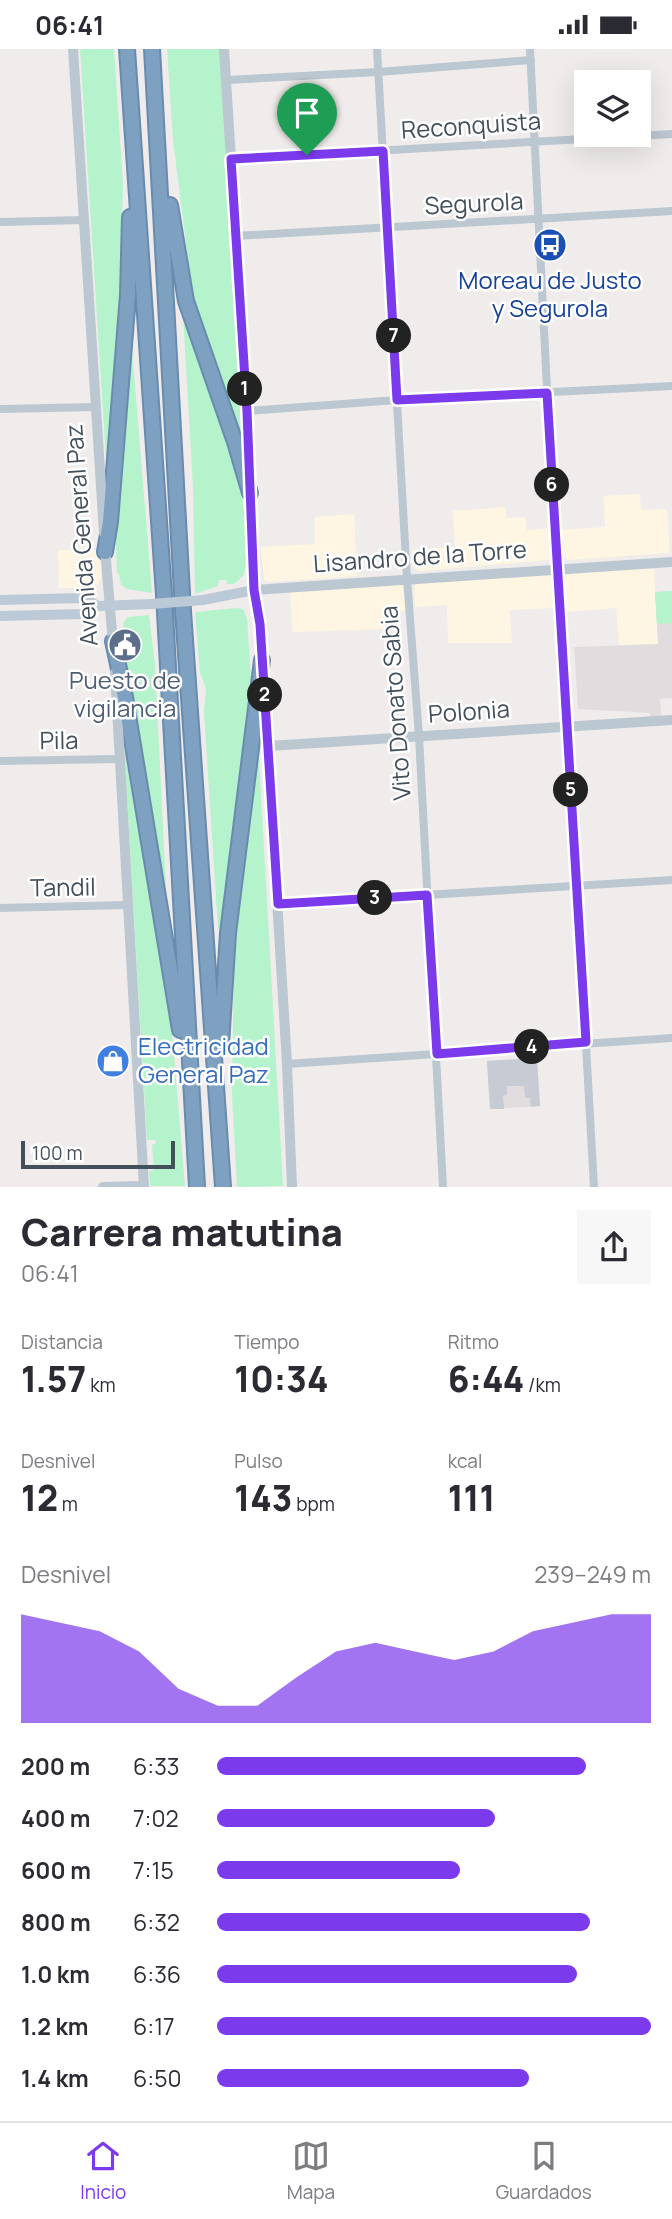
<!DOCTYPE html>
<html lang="es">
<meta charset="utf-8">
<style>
:root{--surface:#fff;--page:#f7f7f7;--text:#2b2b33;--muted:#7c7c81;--line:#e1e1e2;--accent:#7c3aed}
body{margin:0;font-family:Manrope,sans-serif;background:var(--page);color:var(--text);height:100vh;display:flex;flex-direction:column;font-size:26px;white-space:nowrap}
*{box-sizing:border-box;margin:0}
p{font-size:23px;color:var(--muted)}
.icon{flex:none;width:38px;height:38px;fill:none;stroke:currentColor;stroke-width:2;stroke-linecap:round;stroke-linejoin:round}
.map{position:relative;height:1138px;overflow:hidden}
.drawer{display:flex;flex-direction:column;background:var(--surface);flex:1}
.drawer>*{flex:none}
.fabs{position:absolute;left:574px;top:21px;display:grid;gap:14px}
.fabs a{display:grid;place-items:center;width:77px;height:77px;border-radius:0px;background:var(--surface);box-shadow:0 7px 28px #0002;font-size:35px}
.scale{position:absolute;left:21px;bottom:18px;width:154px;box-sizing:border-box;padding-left:7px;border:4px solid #43505c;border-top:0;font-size:19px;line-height:24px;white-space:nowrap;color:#43505c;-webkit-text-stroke:5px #fff;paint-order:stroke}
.pin{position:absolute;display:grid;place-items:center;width:60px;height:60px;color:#fff;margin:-72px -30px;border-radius:50% 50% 50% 0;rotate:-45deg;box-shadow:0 0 7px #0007}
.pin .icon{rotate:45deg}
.km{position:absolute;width:35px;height:35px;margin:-18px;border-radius:50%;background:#222;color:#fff;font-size:19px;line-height:35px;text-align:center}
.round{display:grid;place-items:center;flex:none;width:74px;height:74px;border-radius:0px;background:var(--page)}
.head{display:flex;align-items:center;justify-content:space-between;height:119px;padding:0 21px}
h1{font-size:38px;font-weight:800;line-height:52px}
.metrics{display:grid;grid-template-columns:repeat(3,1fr);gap:10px;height:119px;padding:7px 21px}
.metrics div{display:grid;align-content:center}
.metrics b{font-size:35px;font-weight:800}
.metrics small{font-size:19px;font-weight:400}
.metrics p{font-size:19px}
.chart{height:196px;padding:14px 21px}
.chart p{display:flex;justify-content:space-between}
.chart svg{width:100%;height:126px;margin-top:7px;fill:var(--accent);opacity:.7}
ul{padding:0 21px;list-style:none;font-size:23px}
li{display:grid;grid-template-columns:112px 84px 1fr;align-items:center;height:52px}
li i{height:18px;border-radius:9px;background:var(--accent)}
.status{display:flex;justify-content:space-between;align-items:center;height:49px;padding:0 35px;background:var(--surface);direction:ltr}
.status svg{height:19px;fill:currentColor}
.menu{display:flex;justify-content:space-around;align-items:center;height:98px;border-top:2px solid var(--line);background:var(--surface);font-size:19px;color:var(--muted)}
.menu a{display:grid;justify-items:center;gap:4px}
.menu .active{color:var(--accent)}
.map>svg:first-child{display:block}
.commercial{fill:#fef5e2}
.education{fill:#e1ddde}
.green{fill:#b4f3cc}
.building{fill:#c7cbd3}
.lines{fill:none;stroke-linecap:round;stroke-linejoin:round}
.motorway-casing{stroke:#698bad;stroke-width:18}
.minor{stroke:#bbc7d1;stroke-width:8}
.tertiary{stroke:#bbc7d1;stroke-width:10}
.secondary{stroke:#bccad8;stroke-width:10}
.motorway{stroke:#7ea0c1;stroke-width:14}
.secondary-bridge{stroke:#bccad8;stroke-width:10}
.route-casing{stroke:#fff;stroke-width:14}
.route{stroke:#7c3aed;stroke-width:9}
.labels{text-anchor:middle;stroke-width:5;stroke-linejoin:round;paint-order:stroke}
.street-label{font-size:24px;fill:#43505c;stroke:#fff}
.transit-label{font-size:24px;fill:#164399;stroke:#fff}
.service-label{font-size:24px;fill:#4e5e75;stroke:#fff}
.shop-label{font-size:24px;fill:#366cbe;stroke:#fff;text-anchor:start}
</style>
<div class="status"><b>06:41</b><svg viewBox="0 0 49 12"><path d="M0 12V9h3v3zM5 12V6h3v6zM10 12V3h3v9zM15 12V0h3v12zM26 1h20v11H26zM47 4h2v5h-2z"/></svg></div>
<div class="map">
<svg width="672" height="1138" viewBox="0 0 672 1138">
<rect width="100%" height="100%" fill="#f0ecec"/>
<path class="commercial" d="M640 445 641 461 667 460 670 504 568 511 565 509 562 481 605 478 604 447Z
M505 458 506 469 525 468 527 481 550 479 552 507 550 511 420 522 414 519 412 501 455 498 453 462Z
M354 465 357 527 268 533 264 531 261 498 315 495V468Z
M58 501H100L101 528 98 536 89 539H59Z
M654 518 658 595 619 596 616 559 567 563 565 532 567 525Z
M550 525 554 531 556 559 510 561 512 594H448L447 556 415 558 414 538 420 532Z
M401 534 405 539 406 562 384 564 385 580 293 583 290 543Z"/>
<path class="education" d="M672 542V649L660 650 661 667 650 668V664L578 660 574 598 658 595 655 543Z
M537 1009 540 1057 490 1060 487 1012Z"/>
<path class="green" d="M80 0H114L123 135 120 251 108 442Z
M167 0H220L242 387 194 258 173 91Z
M183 266 243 446 246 510 244 526 234 535H227L226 531H219L218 537 195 545 193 438Z
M131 288 152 544 127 540 121 536 119 525H117L115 465Z
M672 542V574L657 575 655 543Z
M237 559 243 560 247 569 252 646 221 878 218 880 204 663 206 639 200 624 195 563Z
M149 566 155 615 168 882 121 603 129 602V587L121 589 124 573 128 568Z
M125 677 171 971 185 1137H150L149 1122 154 1121 152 1096 156 1094 155 1091H147L123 678Z
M258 692 283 1137 237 1138 232 1046 234 903Z"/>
<path class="building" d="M537 1009 540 1057 531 1058 530 1049H525L524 1037H507V1046L503 1047 504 1060H490L487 1012Z"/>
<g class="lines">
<defs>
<path id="motorway" d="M127 0 164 546 197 1138
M152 0 183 562 223 1138
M170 156 186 252 235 393 250 444
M105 503 110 473 128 246 130 168
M113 592 125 648 180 981
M221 996 228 884 262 611"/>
</defs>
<use href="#motorway" class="motorway-casing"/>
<path class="minor" d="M377 0 407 530 419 687 443 1138
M530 0 556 520 568 678 594 1138
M226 31 378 23 531 11
M231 110 672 85
M0 173 84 171
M235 187 672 162
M0 360 96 358
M247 362 397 351 672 337
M0 712 118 710
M278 855 672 831
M0 859 128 856
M287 1015 672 989"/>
<path class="tertiary" d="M73 0 104 484
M224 0 247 362 254 541 260 575 262 616
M105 499 113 595
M254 541 672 513
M115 624 144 1138
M264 635 287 1015 292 1138
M269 697 672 671
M103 1138 143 1137"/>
<path class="secondary" d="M0 551 83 549 98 557
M203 551 254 541
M0 567 83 565 98 557 151 555"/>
<use href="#motorway" class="motorway"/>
<path class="secondary-bridge" d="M151 555 203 551"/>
</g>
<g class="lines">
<defs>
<path id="route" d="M383 102 397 351 547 344 586 993 437 1005 427 846 278 855 260 575 254 541 247 362 231 110Z"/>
</defs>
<use href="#route" class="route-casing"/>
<use href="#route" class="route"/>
</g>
<defs>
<symbol id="bus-disc" viewBox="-11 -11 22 22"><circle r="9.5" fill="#1a4fb4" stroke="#fff"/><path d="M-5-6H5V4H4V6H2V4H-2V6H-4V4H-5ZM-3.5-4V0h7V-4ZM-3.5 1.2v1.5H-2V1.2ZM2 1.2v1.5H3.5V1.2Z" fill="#fff"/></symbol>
<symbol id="civic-disc" viewBox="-11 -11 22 22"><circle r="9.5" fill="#5c6f8a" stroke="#fff"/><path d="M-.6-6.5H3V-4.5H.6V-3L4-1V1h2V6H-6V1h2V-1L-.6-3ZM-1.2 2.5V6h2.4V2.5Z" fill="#fff"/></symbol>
<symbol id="shop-disc" viewBox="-11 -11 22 22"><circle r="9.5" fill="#3f7fe0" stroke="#fff"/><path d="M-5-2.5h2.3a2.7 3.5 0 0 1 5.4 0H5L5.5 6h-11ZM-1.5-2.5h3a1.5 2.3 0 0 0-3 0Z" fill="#fff"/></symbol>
</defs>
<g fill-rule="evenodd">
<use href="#bus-disc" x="531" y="177" width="38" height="38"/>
<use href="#civic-disc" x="106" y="577" width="38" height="38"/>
<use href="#shop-disc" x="94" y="993" width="38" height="38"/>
</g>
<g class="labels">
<g class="street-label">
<text transform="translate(471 77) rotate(-4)" y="8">Reconquista</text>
<text transform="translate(474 155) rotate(-3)" y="8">Segurola</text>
<text transform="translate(82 486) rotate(-94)" y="8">Avenida General Paz</text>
<text transform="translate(420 508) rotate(-4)" y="8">Lisandro de la Torre</text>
<text transform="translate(396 654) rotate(-94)" y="8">Vito Donato Sabia</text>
<text transform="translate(469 663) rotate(-4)" y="8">Polonia</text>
<text transform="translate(59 692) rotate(-1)" y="8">Pila</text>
<text transform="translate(63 839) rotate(-1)" y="8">Tandil</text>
</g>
<g class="transit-label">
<text x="550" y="240">Moreau de Justo<tspan x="550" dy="28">y Segurola</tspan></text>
</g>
<g class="service-label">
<text x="125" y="640">Puesto de<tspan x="125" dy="28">vigilancia</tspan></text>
</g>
<g class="shop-label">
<text x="138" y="1006">Electricidad<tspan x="138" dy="28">General Paz</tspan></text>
</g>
</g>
</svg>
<div class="fabs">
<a><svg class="icon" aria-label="layers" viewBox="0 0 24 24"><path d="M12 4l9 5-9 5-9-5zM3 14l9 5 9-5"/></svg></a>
</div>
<div class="scale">100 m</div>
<div class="pin" style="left:307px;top:106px;background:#1e9e55"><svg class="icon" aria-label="arrive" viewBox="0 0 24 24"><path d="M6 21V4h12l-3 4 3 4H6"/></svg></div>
<b class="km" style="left:245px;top:340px">1</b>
<b class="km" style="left:265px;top:646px">2</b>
<b class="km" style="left:375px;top:849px">3</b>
<b class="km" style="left:532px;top:998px">4</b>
<b class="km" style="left:571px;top:741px">5</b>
<b class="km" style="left:552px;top:436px">6</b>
<b class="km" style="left:394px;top:287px">7</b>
</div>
<section class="drawer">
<div class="head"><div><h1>Carrera matutina</h1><p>06:41</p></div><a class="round"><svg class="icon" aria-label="share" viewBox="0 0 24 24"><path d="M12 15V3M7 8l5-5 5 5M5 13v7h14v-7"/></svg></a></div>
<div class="metrics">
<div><p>Distancia</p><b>1.57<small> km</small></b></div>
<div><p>Tiempo</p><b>10:34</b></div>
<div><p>Ritmo</p><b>6:44<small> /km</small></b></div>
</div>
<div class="metrics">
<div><p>Desnivel</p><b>12<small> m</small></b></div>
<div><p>Pulso</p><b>143<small> bpm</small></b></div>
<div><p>kcal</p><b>111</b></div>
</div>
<div class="chart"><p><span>Desnivel</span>239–249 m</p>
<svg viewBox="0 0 160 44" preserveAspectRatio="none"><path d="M0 44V6L10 9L20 12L30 19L40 32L50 38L60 38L70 28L80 19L90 16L100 19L110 22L120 19L130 12L140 9L150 6L160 6V44z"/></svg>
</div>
<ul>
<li><b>200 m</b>6:33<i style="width:85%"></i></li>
<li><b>400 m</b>7:02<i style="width:64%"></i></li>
<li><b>600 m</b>7:15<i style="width:56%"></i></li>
<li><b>800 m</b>6:32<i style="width:86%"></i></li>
<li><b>1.0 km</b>6:36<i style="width:83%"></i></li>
<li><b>1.2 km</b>6:17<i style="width:100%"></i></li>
<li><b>1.4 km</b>6:50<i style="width:72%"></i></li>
</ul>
</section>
<nav class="menu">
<a class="active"><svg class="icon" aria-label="home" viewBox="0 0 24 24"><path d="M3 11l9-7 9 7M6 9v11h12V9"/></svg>Inicio</a>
<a><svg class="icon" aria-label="map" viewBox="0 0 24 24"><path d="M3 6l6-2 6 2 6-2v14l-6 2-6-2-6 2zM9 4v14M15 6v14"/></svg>Mapa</a>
<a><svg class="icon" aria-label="saved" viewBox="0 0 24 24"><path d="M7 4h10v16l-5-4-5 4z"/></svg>Guardados</a>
</nav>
